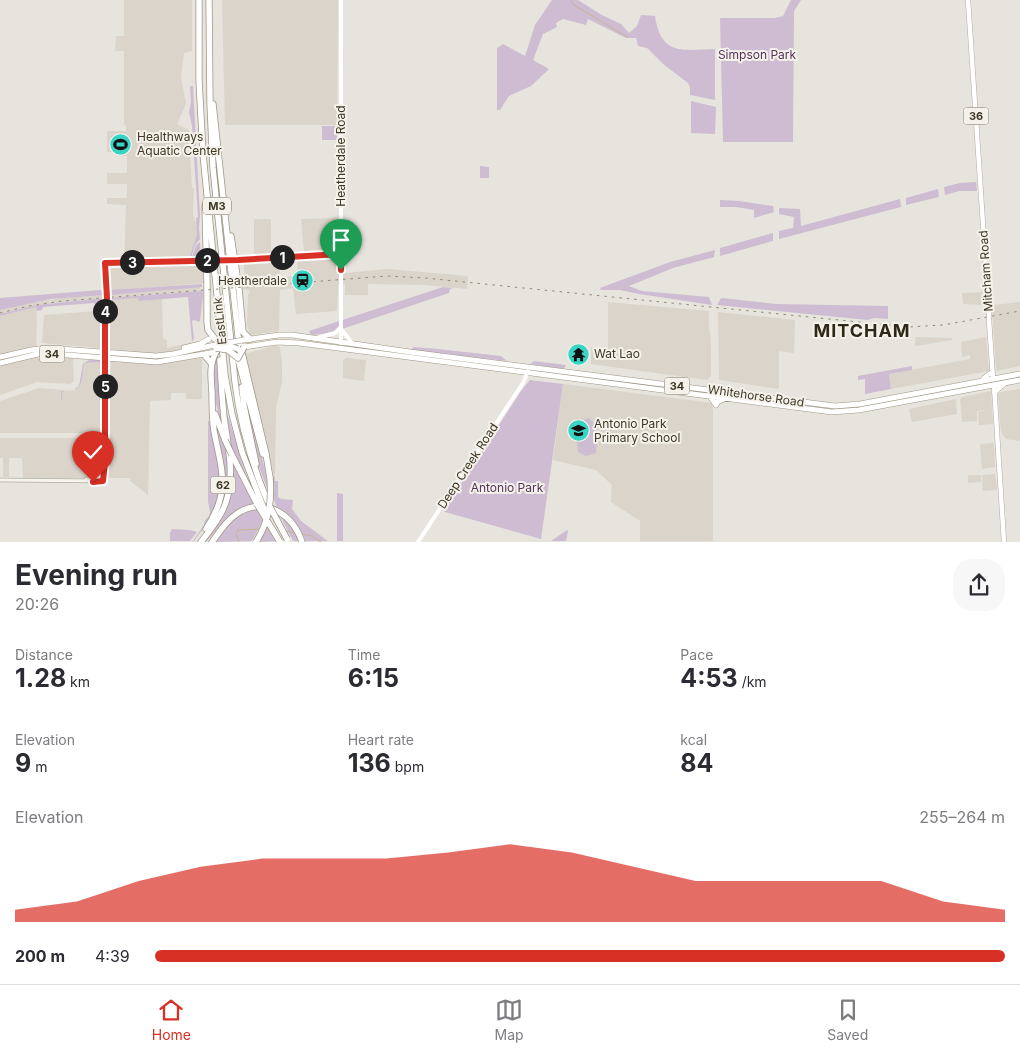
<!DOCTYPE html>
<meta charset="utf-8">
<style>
:root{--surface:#fff;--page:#f7f7f7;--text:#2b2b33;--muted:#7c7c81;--line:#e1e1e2;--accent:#d93025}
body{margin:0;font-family:Inter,sans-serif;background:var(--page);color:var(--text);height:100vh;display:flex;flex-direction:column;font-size:19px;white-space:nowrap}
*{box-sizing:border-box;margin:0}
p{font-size:16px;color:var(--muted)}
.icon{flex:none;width:28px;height:28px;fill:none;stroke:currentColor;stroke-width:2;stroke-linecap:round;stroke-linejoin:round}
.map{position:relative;height:542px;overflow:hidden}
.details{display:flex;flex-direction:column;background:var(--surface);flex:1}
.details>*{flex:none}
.pin{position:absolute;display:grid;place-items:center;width:42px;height:42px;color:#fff;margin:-51px -21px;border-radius:50% 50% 50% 0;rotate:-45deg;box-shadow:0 0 5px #0007}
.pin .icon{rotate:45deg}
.km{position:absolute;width:25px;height:25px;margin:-12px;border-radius:50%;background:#222;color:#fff;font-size:14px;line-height:25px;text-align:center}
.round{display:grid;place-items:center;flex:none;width:52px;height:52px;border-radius:20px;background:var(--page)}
.overview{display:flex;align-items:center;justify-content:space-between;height:85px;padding:0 15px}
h1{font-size:28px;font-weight:700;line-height:38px}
.stats{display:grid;grid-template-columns:repeat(3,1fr);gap:8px;height:85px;padding:5px 15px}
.stats div{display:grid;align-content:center}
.stats b{font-size:25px;font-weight:700}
.stats small{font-size:14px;font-weight:400}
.stats p{font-size:14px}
.chart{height:140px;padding:10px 15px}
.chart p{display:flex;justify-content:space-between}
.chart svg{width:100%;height:90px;margin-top:5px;fill:var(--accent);opacity:.7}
ul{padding:0 15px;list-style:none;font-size:16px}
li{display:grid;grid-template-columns:80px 60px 1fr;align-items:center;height:38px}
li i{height:12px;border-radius:6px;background:var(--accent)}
.dock{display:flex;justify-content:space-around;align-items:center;height:70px;border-top:1px solid var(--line);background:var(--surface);font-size:14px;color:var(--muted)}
.dock a{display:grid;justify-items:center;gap:2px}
.dock .current{color:var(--accent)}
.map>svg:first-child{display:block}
.built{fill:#dad4ca}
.green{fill:#cebdd2}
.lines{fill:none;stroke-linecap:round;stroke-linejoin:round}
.stream{stroke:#cab395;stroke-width:1}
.tertiary-casing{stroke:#b1ada2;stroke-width:4.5}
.primary-casing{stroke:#b4ab9b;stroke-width:5.5}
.trunk-casing{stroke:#9f9583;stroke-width:6}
.motorway-casing{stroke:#9f9583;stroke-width:7}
.tertiary{stroke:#f6f4ef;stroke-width:3}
.secondary{stroke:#fff;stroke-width:4}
.primary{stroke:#fff;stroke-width:4.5}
.trunk{stroke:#fff;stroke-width:5}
.motorway{stroke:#fff;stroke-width:5.5}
.rail{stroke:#928875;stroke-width:1;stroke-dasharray:2.5 5;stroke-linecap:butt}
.tertiary-bridge-casing{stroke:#b1ada2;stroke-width:4.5;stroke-linecap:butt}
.primary-bridge-casing{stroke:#b4ab9b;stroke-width:5.5;stroke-linecap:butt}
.trunk-bridge-casing{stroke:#9f9583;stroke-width:6;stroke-linecap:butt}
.motorway-bridge-casing{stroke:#9f9583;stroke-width:7;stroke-linecap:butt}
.tertiary-bridge{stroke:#f6f4ef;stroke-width:3}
.secondary-bridge{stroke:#fff;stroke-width:4}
.primary-bridge{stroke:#fff;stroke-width:4.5}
.trunk-bridge{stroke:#fff;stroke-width:5}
.motorway-bridge{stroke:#fff;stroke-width:5.5}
.route-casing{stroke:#fff;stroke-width:10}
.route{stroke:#d93025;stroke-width:6}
.labels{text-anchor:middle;stroke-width:4;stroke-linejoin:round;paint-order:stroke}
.shield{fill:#f5f2ec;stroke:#766f61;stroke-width:1}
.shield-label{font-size:11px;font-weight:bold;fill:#3f3725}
.park-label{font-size:12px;fill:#55325b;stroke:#f5f2ec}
.poi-label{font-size:12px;fill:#3f3725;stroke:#f5f2ec;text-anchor:start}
.street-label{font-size:12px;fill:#3f3725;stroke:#f5f2ec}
.district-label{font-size:18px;font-weight:bold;letter-spacing:1px;fill:#2f2818;stroke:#f5f2ec}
</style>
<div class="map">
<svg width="1020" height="542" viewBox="0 0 1020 542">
<rect width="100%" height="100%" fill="#e7e4dd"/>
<path class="built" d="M124 0H192V51L184 53 181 77 186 104 177 124 189 130 192 188H194L193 214 197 226V235L189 257 202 258 204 283 108 291 107 267 124 264 126 205 107 204V198H127V184H107V173H127V156H123L122 152H107V131H126V125H124V51H115L116 36H124Z
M222 0H338L337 125H225Z
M337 218V251H304L301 219Z
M254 219H271V254L254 255Z
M297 258H337V273H345L388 269 468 276 467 289 425 285 368 284V295H345V284L338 285 337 311 296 314 293 288 280 290 279 331 250 335 247 325 248 294 250 292 249 290 242 289 241 280H244V262L279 260 280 277 298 276Z
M200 287 201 291 110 298V294Z
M984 292V305L963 304 962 293Z
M105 295V299L37 305 0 314V310L24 304 63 298Z
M139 298V301L162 299 163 339 167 340V348L192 342 202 359V399H186V393H171V400L150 401 148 495 130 481V478H23L22 458H9V477H3V458H0V438H109L111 349 42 343 44 315 109 310V300Z
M608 302 709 311V326L711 340V376L707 380 591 364V347L608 349Z
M1020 302V366L996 371 992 307 994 305Z
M37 307 36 358H73L74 381 70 384 37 382 0 395V316Z
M718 312 795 320 794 353 779 351V387L778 389 719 380Z
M915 337 952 338V340L915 346Z
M986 337 989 371 891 389 889 374 970 359V355L962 357 961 342Z
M273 346H278L280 348 282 362V382L276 408 275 481 245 354Z
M346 358 366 360 364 381 343 378V360Z
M91 359 99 360 101 362V431L100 433H0V401L39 388 74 391 80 384 83 363Z
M563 384 712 403 713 411V541H640V521L611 502 612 485 596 470 553 460Z
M1020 389V441L1006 439 1002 434 1000 423 998 394 1000 392Z
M991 391 993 424 979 425 978 412 987 410 977 411V421L962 422 960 399 963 397Z
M956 399 957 414 912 422 909 409Z
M994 443 995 467 982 469 980 444Z
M995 474 997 490 983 491 982 475Z
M981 475V482L968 483V475Z"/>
<path class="green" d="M552 0H578L600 14 621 24 629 33 637 26 641 15 655 16C661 56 682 50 715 49V100L690 95V87L688 83 663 64 647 48 638 46 636 38H626L588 19 586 25 563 19 556 23 557 27 543 34 533 60 549 69 531 86 509 96 500 110H497V48L503 44 525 56 535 25Z
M791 0H801L794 11 793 142H723L720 18H775L783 16Z
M190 86H193L200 215 199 228 200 239 195 245 191 258H189L197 235 196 218 198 217 192 126 189 112 191 102Z
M691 101 716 107 715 134 691 133Z
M322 126H337V140H322Z
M480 166 489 167V178H480Z
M976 182 977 191H959L945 195 944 187 960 183Z
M938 189 939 197 906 205V198Z
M900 199 901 207 779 239V231L793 228 794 217 779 214V208L800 209 801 226Z
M720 200 739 201 773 206 774 212 754 218V210L736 207H720Z
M773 233V241L720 256V248Z
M200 242 201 258 192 257 196 245Z
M715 250 714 257 673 268 629 286 642 291 709 297 712 305 639 294 620 290H601L600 288 670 262Z
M202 284V287L109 295 110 290Z
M443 287 453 288 450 289 449 293 336 331 323 334 311 335 309 331Z
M100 290 104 291 105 295 51 299 0 310V298Z
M201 291 203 292V295L200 321 198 322 195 320 192 321 194 338 192 342 188 297 139 301 138 298 109 300V298Z
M106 298 103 303 95 305 94 303 43 307 42 310 37 311 36 307 0 316V314L37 305Z
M721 298 777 304 888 306V319L874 318 868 320 717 305Z
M414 347 438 349 501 356 507 361 410 350Z
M217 356 225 435C217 412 208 380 217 356Z
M91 359 99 360 101 362V400H99L100 399V365L99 362 84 363C81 377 86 392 64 391L62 393V399L64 400 61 399V391H72L79 386 83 364Z
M534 361 566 365 565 367 563 369 530 364Z
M912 366V370L889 374 891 389 865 394V379L858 380V376Z
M530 380 563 384 541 539 445 512 444 510 521 391Z
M225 395 227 413 249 484 229 444Z
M245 395 265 469 268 491 259 467 257 452 255 451Z
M215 418C219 429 225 440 227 451 232 474 226 499 216 519L225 476 215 428Z
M588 418 594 423V431L597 435 596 453 586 456 578 452 577 441 581 421Z
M208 421H210C218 452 226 489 210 519 205 527 199 534 194 541L192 542 204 525 205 520 209 516 210 512 208 501Z
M233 462 255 504C233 509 221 525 207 541L203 542C220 519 232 490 233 462Z
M274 476 275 481H278V497L281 499 293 500 292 509 301 521 328 541H306L299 527 290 517 276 506 273 496 272 477Z
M337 493 343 494V541H337Z
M257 510 263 520 252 541 215 542C227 527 237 512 257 510Z
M280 516 290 524 300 541H293Z
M267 526 277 541 258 542Z
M172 529 190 530 197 532 190 541H170V533Z
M567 530 568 531 566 541H551Z"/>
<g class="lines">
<path class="stream" d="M571 0 574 5 627 37
M286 531 294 533
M301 534 312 536 321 542
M239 542 236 534 238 530 260 529"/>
<defs>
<path id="tertiary" d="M238 259 341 254
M86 479H101L104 472
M0 480 103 481
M103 481 105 479 106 475 105 312 107 298 105 263 201 261"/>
<path id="primary" d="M968 0 989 314
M989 320 993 379
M982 381 984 378 992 372
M994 385 1004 542
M994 393 1005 383"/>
<path id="trunk" d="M243 340 279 335H292L410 352 835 406 860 404 1020 374
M244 347 277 342 299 343 832 412 859 410 1020 380
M184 348 200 344 209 339
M0 357 31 350 47 348 156 356 173 354 215 345
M0 363 42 353 157 362 216 352
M709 395 716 405 717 402 726 398"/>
<path id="motorway" d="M199 0V80L203 154 225 375 232 414 242 452 262 504
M209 0 210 103 213 168 235 382C240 425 252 465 269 505
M213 104 238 336 266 454 270 478
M205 206 207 283V322L208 330 215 339
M231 236 239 289 243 332 250 339
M206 357 211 363
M238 359 263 454
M242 387 244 406 256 464
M215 414 225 440
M232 455 257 504
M206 529C231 491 222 472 214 431 212 418 212 405 212 393 211 378 209 365 216 352
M201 542C211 529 221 517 226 502 235 474 228 446 224 418 222 398 221 379 220 360
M212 542C220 531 227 520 238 513 266 496 293 515 302 542"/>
</defs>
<use href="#tertiary" class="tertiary-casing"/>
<use href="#primary" class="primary-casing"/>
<use href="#trunk" class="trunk-casing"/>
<use href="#motorway" class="motorway-casing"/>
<use href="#tertiary" class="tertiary"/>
<path class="secondary" d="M341 276V0
M341 329 352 343
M317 338 335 333 341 327
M341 343V282
M418 542 523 383 528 371"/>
<use href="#primary" class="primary"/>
<use href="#trunk" class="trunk"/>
<use href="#motorway" class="motorway"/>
<path class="rail" d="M0 313 29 306 62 301 387 276 425 278 908 327 943 325 1020 311"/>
<defs>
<path id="tertiary-bridge" d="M201 261 238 259"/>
<path id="primary-bridge" d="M989 314V320"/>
<path id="trunk-bridge" d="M215 345 243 340"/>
<path id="motorway-bridge" d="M215 339 221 343 238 349
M216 348 228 350 238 358 244 347
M225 440 232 455
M257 504 280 542
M262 504 267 515
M270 507 287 539
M256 542C269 521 272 501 270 478"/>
</defs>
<use href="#tertiary-bridge" class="tertiary-bridge-casing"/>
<use href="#primary-bridge" class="primary-bridge-casing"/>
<use href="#trunk-bridge" class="trunk-bridge-casing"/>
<use href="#motorway-bridge" class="motorway-bridge-casing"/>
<use href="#tertiary-bridge" class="tertiary-bridge"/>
<path class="secondary-bridge" d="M341 282V276"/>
<use href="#primary-bridge" class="primary-bridge"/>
<use href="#trunk-bridge" class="trunk-bridge"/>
<use href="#motorway-bridge" class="motorway-bridge"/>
</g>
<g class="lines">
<defs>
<path id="route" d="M93 482 103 481 105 462V312L107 298 105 263 238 260 341 254V270"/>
</defs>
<use href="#route" class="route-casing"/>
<use href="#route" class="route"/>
</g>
<defs>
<symbol id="stadium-disc" viewBox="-11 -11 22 22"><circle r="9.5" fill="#39d5c4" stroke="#f5f2ec"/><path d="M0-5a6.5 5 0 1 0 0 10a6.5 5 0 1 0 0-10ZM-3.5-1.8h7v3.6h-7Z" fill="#111"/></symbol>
<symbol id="station-disc" viewBox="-11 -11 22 22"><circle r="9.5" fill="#39d5c4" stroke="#f5f2ec"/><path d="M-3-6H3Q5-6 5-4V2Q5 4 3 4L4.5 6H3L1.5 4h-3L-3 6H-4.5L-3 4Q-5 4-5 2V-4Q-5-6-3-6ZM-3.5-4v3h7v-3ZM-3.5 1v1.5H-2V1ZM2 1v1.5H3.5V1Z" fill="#111"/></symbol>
<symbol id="temple-disc" viewBox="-11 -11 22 22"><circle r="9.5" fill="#39d5c4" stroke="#f5f2ec"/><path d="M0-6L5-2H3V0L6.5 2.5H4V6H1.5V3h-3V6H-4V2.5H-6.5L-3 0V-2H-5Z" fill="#111"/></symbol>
<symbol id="school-disc" viewBox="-11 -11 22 22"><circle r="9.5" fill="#39d5c4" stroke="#f5f2ec"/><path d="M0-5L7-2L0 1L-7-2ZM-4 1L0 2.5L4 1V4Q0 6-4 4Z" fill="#111"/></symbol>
</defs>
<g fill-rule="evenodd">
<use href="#stadium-disc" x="108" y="132" width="25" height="25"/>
<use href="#station-disc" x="290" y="268" width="25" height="25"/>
<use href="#temple-disc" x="566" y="342" width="25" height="25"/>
<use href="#school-disc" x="566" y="418" width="25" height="25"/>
</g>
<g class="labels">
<g class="shield">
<rect x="963.5" y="107.5" width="25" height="17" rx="4"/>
<rect x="203" y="197.5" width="28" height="17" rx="4"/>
<rect x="39.5" y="345.5" width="25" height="17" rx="4"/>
<rect x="664.5" y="377.5" width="25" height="17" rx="4"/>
<rect x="210.5" y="476.5" width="25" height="17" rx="4"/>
</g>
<g class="shield-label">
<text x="976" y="120">36</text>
<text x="217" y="210">M3</text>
<text x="52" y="358">34</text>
<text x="677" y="390">34</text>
<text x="223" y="489">62</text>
</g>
<g class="park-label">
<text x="757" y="59">Simpson Park</text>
<text x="507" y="492">Antonio Park</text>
</g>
<g class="poi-label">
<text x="137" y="141">Healthways<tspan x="137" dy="14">Aquatic Center</tspan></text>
<text x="287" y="285" text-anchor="end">Heatherdale</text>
<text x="594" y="358">Wat Lao</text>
<text x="594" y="428">Antonio Park<tspan x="594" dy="14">Primary School</tspan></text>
</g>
<g class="street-label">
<text transform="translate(341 156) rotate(-90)" y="4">Heatherdale Road</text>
<text transform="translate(986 271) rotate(-94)" y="4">Mitcham Road</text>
<text transform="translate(220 321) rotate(-96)" y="4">EastLink</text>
<text transform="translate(756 396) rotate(8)" y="4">Whitehorse Road</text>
<text transform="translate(468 466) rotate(-57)" y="4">Deep Creek Road</text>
</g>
<g class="district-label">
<text x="862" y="337">MITCHAM</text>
</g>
</g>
</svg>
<div class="pin" style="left:341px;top:270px;background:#1e9e55"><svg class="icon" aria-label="arrive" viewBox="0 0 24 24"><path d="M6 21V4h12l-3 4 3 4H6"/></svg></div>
<div class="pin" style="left:93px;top:482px;background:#d93025"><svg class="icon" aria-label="check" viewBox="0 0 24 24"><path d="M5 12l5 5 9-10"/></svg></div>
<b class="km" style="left:282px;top:257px">1</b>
<b class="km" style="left:207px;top:260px">2</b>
<b class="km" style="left:132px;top:262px">3</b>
<b class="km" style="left:105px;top:311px">4</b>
<b class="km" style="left:105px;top:386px">5</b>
</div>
<section class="details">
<div class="overview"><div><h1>Evening run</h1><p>20:26</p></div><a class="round"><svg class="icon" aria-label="share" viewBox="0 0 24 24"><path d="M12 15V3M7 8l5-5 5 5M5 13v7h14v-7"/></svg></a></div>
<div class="stats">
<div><p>Distance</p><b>1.28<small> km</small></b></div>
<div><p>Time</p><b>6:15</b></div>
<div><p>Pace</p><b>4:53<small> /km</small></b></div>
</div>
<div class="stats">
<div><p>Elevation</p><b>9<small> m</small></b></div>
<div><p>Heart rate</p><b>136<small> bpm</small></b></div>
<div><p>kcal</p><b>84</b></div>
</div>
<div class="chart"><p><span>Elevation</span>255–264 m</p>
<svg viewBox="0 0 160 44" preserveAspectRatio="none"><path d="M0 44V38L10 34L20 24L30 17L40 13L50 13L60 13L70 10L80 6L90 10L100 17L110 24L120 24L130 24L140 24L150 34L160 38V44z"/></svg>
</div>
<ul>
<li><b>200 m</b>4:39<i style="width:100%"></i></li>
</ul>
</section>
<nav class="dock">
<a class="current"><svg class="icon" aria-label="home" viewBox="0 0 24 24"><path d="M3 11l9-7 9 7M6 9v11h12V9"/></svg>Home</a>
<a><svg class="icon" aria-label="map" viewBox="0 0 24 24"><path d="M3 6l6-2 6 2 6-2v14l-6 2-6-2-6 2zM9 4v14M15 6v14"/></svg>Map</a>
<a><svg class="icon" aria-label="saved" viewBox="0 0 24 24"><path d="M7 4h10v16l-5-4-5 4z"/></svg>Saved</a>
</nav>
